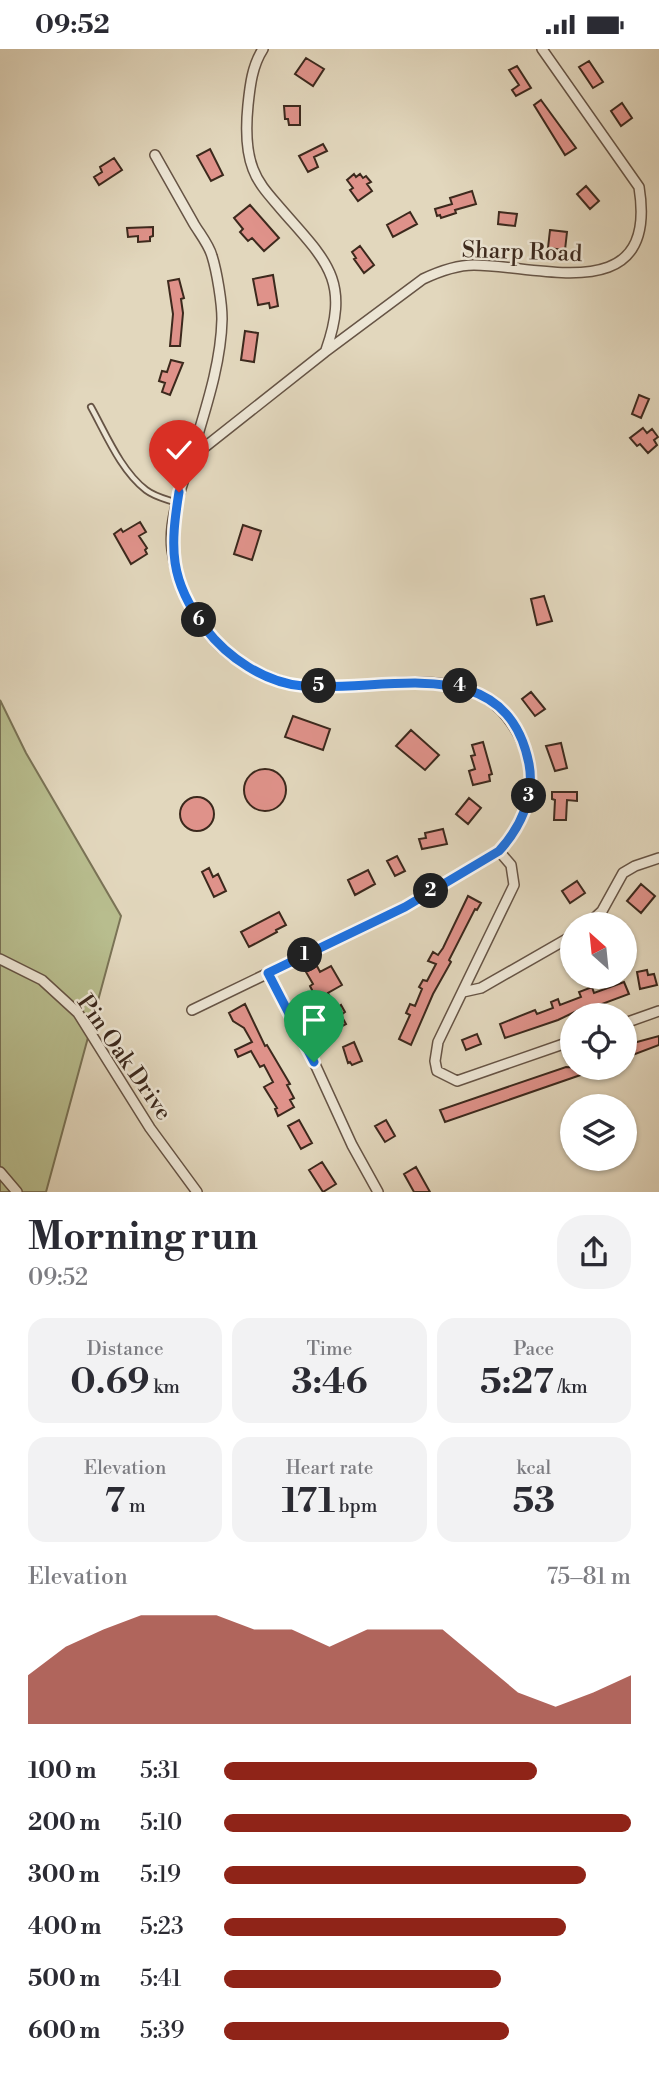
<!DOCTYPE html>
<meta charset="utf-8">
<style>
:root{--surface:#fff;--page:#f2f2f3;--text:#2b2b33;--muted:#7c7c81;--accent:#8f2418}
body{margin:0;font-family:"Libre Bodoni",serif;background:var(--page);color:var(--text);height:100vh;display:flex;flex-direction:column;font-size:26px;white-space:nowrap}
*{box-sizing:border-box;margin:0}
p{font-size:23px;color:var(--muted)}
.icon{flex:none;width:38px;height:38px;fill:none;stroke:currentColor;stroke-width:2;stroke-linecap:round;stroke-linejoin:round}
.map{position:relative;height:1143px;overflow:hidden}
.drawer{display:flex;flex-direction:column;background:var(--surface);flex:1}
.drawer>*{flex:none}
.needle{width:46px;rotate:333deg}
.buttons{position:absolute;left:560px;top:863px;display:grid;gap:14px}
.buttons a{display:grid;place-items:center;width:77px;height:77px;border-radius:50%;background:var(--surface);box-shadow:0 2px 5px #0004;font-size:35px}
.pin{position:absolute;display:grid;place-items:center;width:60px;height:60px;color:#fff;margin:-72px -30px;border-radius:50% 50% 50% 0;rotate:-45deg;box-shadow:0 0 7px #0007}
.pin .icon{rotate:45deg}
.km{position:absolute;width:35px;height:35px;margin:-18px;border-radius:50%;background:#222;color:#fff;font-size:19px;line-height:35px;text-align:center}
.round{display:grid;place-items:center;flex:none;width:74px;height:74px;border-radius:28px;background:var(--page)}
.summary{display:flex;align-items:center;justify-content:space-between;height:119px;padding:0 28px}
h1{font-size:38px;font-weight:800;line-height:52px}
.stats{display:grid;grid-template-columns:repeat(3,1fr);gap:10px;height:119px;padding:7px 28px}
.stats div{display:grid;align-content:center;border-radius:18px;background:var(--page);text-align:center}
.stats b{font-size:35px;font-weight:800}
.stats small{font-size:19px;font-weight:400}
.stats p{font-size:19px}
.chart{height:196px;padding:14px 28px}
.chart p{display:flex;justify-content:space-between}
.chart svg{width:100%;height:126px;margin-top:7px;fill:var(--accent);opacity:.7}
ul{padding:0 28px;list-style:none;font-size:23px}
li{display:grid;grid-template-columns:112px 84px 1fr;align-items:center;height:52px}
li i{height:18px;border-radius:9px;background:var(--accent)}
.status{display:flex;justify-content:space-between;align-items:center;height:49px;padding:0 35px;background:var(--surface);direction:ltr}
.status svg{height:19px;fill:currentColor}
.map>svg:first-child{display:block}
.green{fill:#b8bd8e;stroke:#7a7356;stroke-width:2}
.building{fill:#df928a;stroke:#3c291d;stroke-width:2}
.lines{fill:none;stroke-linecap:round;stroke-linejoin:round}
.lane-casing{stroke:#665445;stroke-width:8}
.street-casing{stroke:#665445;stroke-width:12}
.lane{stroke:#ece5d4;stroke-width:4.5}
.street{stroke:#ece5d4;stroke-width:9}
.route-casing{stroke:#fff;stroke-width:14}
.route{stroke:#1a73e8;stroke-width:9}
.labels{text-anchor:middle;stroke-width:5;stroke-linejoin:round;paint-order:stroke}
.street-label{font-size:23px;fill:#3c291d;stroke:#ece5d4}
</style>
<div class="status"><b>09:52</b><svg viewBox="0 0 49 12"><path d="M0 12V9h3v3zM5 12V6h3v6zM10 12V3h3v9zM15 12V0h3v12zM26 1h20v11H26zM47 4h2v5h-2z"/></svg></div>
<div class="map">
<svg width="659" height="1143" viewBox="0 0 659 1143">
<rect width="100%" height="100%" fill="#e2d7bd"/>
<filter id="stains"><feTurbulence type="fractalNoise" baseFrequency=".00286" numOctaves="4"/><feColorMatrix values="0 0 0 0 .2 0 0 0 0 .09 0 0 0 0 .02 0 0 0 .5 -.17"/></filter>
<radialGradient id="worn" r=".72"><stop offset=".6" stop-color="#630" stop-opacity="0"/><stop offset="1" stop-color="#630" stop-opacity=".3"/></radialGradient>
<path class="green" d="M0 651 26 704 121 867 46 1143H0Z"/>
<path class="building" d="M306 9 324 20 313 37 295 25Z
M589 12 603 33 593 39 579 18Z
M517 17 531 39 516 47 512 41 519 36 509 21Z
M541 51 576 99 565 106 534 56Z
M622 54 632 69 621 77 611 62Z
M284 57H300V76H289L288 70H285Z
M323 95 327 102 314 108 318 118 308 123 299 107Z
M210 100 223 126 211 132 197 107Z
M114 109 122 121 99 136 94 128 102 123 100 118Z
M354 125 356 128 360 125 363 129 366 127 371 133 367 135 372 142 358 152 350 141 353 139 347 131Z
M586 137 599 152 590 160 577 145Z
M472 142 476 155 455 161 456 164 441 169 440 166 437 167 435 160 452 155 450 149Z
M250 156 279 189 264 202 252 189 248 192 240 183 243 180 234 169Z
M410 163 417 175 393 188 387 176Z
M499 163 517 165 515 177 498 175Z
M153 178V187L150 188V192L138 193V187L128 188 127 179Z
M550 181 567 183 565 201 548 199Z
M360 197 374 216 364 224 354 210 356 209 352 203Z
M273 226 278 257 270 259 269 254 258 256 253 230Z
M179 230 184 249 181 250 183 264 180 297H170L173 265 168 232Z
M245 282 258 284 254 313 241 311Z
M171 311 183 314 170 346 162 343 165 334 159 332 162 322 167 323Z
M639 346 649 350 641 369 632 365Z
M643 379 647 384 652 380 658 388 654 391 657 396 648 404 640 395 637 397 630 389Z
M140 473 146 483 139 487 147 499 145 501 147 505 131 515 114 485 121 480 123 483Z
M243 476 261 482 252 511 234 505Z
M544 547 552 572 537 576 531 550Z
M531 643 545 660 535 667 522 650Z
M293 667 330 680 323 701 285 688Z
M411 681 439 706 425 721 396 697Z
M483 693 492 725 489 726 490 732 473 736 469 722 475 720 471 707 475 706 472 696Z
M561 694 567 719 555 722 546 697Z
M244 741a21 21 0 1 1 42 0a21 21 0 1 1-42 0Z
M552 743H577V752L567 751 566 771H554L555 751 552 750Z
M180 765a17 17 0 1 1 34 0a17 17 0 1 1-34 0Z
M469 749 481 759 468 775 456 765Z
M443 780 447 795 422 800 419 790 426 789 425 784Z
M397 807 405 822 395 827 387 812Z
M209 819 213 828 218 825 226 842 214 848 202 823Z
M368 821 375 835 355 846 348 831Z
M577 832 585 844 570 854 562 842Z
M641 835 655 847 641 864 627 852Z
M468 847 481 854 477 861 475 860 449 911 451 913 433 945 411 996 399 990 410 966 406 964 410 955 415 957 422 940 419 938 423 931 427 932 436 915 428 912 433 903 438 906 443 899Z
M279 863 286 876 276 881 277 883 249 898 241 883Z
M317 917 320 923 331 917 342 936 328 944 336 959 341 956 345 963 341 966 346 975 333 982 310 937 313 935 306 923Z
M647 921 648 926 654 925 657 936 640 940 637 923Z
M624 933 629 945 586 961 585 958 558 971 505 989 500 975 535 961 537 965 553 959 551 953 558 950 560 956 581 948 579 943 592 938 594 944Z
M245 955 265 997 267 996 290 1035 287 1036 294 1049 290 1051 294 1058 278 1067 275 1060 277 1059 264 1038 273 1033 264 1016 260 1018 251 1002 238 1008 235 1001 252 993 244 979 233 972 229 964Z
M477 985 481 995 466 1001 462 991Z
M659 987V996L630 1007 626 996Z
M354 993 362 1012 352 1016 350 1013 348 1014 343 998Z
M566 1018 598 1020 445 1073 440 1061Z
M299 1071 312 1094 301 1100 288 1077Z
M386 1071 395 1087 385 1093 375 1077Z
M322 1113 336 1135 323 1143 309 1121Z
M416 1118 430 1143H414L404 1125Z"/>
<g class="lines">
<defs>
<path id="lane" d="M91 358C106 385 121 422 146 441 155 448 166 450 177 454"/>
<path id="street" d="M263 0C252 17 250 37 248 56 246 76 246 102 253 120 259 136 270 147 281 160 325 211 351 230 326 301
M155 106C168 129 181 152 194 175 200 185 209 196 212 207 217 223 222 254 222 270 221 317 204 364 191 409 182 437 168 471 172 501 177 535 192 566 214 591 235 614 271 633 301 637 366 645 461 609 507 668 518 682 526 698 529 716 535 748 521 779 499 802L405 858 192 961
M191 409 325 303 423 230C440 222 456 216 474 216 539 216 659 260 639 138L542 0
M499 802 511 816 514 836 438 993 435 1012 437 1022 457 1032 572 992
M588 875 602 862 623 824 635 817 659 809
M0 910 42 931 78 964 150 1079 197 1143
M268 924 314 1013 352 1096 378 1143
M463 943 481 939 572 887
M625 974 659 962
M0 1123 17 1143"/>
</defs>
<use href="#lane" class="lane-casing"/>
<use href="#street" class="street-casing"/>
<use href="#lane" class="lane"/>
<use href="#street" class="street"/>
</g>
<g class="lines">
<defs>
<path id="route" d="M179 443C170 499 169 531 205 579 227 608 265 634 303 637 385 644 506 599 529 715 535 747 521 778 499 802L405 858 268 924 314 1013"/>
</defs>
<use href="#route" class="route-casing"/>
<use href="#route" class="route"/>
</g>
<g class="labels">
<g class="street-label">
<text transform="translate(522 202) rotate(2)" y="8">Sharp Road</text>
<text transform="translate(125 1008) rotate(55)" y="8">Pin Oak Drive</text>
</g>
</g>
<rect width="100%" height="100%" filter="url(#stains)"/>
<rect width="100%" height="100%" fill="url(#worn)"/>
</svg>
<div class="buttons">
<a><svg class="needle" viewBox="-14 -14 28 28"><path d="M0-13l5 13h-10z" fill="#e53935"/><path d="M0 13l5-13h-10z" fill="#7c7c81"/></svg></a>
<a><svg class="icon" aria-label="locate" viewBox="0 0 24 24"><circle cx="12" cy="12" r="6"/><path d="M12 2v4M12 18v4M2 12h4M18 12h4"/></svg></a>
<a><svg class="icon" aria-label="layers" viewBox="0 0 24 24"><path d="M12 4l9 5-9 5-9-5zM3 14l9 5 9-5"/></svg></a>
</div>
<div class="pin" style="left:314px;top:1013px;background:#1e9e55"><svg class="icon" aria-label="arrive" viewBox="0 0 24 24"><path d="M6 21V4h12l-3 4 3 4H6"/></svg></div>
<div class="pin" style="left:179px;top:443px;background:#d93025"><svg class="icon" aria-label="check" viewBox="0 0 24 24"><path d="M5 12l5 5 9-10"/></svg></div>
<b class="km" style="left:305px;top:906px">1</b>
<b class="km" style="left:431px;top:842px">2</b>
<b class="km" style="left:529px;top:747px">3</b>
<b class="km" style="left:460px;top:637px">4</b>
<b class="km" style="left:319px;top:637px">5</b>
<b class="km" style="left:199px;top:571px">6</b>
</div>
<section class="drawer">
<div class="summary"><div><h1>Morning run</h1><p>09:52</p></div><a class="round"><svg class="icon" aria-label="share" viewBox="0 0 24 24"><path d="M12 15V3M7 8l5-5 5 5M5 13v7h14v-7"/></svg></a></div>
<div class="stats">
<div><p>Distance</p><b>0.69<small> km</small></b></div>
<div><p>Time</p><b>3:46</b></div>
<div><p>Pace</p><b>5:27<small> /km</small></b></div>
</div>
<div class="stats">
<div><p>Elevation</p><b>7<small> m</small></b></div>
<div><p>Heart rate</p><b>171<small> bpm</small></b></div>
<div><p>kcal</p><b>53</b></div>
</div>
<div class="chart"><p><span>Elevation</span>75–81 m</p>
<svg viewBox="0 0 160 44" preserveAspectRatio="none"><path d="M0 44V27L10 17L20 11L30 6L40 6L50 6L60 11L70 11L80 17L90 11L100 11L110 11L120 22L130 33L140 38L150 33L160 27V44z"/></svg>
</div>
<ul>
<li><b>100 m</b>5:31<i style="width:77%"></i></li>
<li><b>200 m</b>5:10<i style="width:100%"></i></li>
<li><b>300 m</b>5:19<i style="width:89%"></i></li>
<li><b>400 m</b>5:23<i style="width:84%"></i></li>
<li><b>500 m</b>5:41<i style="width:68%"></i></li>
<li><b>600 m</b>5:39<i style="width:70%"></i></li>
</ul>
</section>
